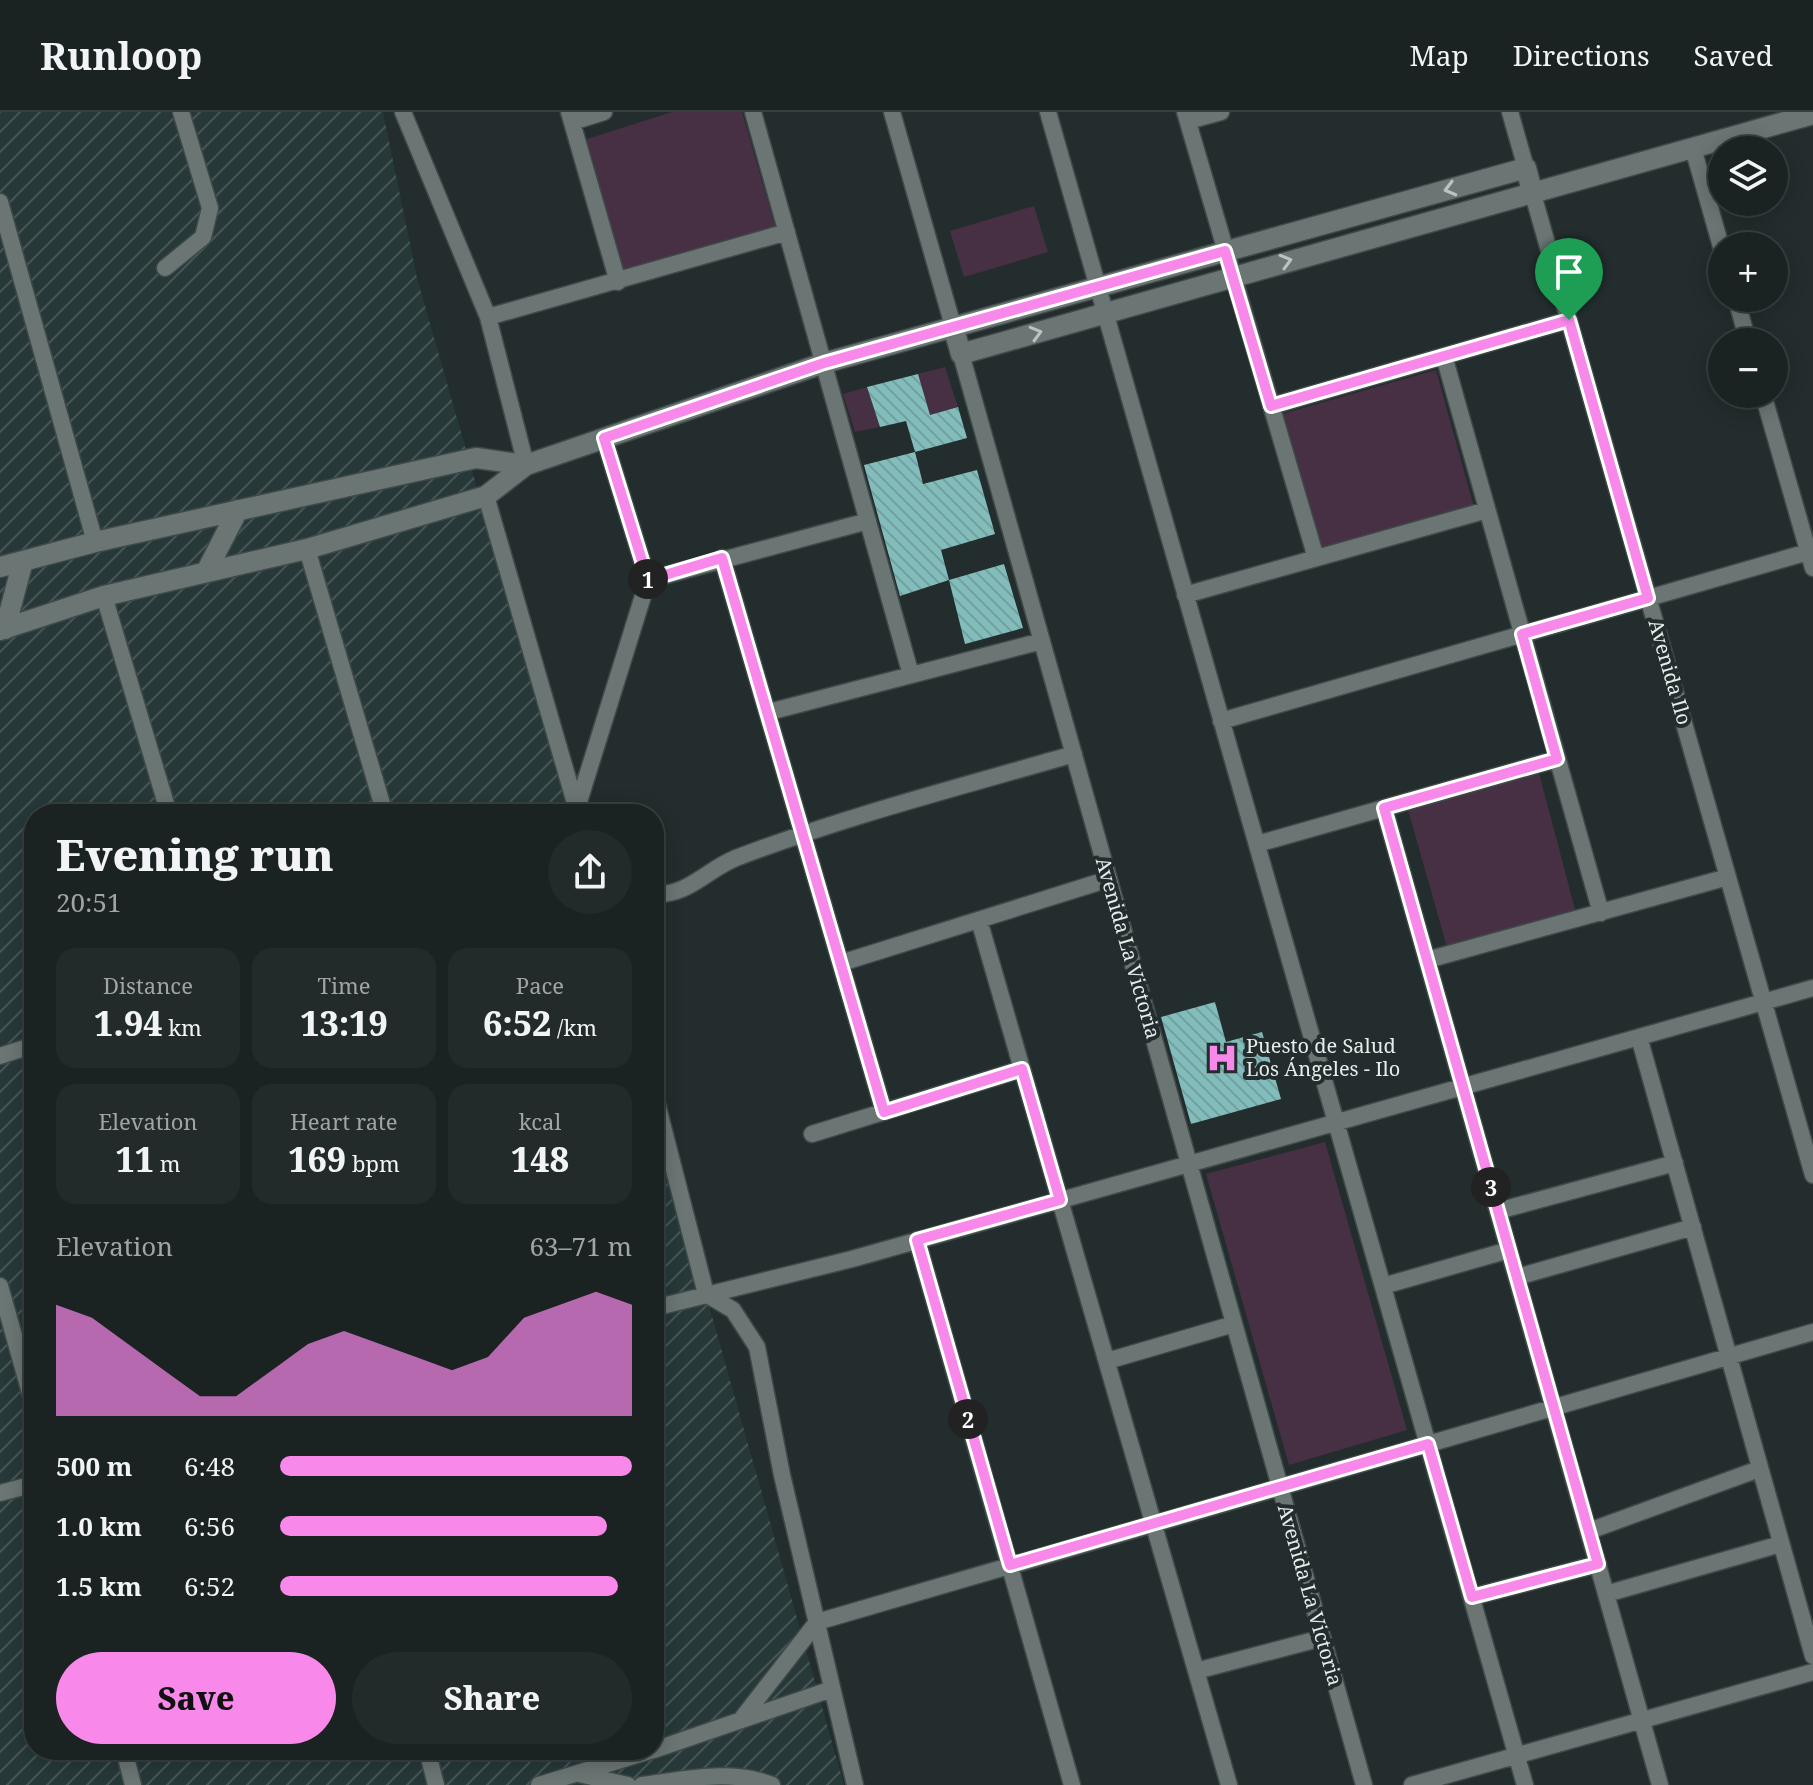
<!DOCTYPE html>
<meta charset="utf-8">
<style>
:root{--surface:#1a2222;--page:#232a2a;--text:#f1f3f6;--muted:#9fa4a5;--line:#383f40;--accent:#f888ea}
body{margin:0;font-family:"Noto Serif",serif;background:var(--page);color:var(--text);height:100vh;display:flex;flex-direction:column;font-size:30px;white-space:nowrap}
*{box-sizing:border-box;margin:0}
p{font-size:26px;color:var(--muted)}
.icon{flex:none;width:44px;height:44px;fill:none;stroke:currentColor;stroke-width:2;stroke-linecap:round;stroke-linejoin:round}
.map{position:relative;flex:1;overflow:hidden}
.panel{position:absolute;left:24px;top:692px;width:640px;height:956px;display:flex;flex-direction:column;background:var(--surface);border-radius:32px;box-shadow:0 4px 20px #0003,0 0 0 2px var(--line)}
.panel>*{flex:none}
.fabs{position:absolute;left:1708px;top:24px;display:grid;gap:16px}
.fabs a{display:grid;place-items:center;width:80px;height:80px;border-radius:50%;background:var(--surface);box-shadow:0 4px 20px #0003,0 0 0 2px var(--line);font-size:40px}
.pin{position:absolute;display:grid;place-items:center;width:68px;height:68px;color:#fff;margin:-82px -34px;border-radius:50% 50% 50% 0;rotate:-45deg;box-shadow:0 0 8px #0007}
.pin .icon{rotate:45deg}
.km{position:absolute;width:40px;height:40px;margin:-20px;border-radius:50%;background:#222;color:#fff;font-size:22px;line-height:40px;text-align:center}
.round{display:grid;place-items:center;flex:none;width:84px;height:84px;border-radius:42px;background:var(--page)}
.summary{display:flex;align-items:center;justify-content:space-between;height:136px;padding:0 32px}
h1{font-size:44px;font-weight:800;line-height:60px}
.metrics{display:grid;grid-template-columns:repeat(3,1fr);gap:12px;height:136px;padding:8px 32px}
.metrics div{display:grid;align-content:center;border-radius:20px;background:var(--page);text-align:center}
.metrics b{font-size:34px;font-weight:800}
.metrics small{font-size:22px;font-weight:400}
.metrics p{font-size:22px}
.chart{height:224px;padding:16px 32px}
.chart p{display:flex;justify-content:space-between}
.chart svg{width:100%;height:144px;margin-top:8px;fill:var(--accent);opacity:.7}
.cta{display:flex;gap:16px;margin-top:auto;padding:16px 32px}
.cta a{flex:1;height:92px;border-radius:48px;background:var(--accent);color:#111;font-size:32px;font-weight:800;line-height:92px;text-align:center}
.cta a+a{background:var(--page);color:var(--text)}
ul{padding:0 32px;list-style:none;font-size:26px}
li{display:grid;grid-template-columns:128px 96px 1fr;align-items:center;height:60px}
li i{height:20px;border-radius:10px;background:var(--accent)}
header{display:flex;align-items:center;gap:48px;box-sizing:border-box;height:112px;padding:0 40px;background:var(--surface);border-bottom:2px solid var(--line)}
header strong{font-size:38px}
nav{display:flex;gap:44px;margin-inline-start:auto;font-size:28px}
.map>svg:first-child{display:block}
.industrial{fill:url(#industrial-furrows)}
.green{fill:#473044}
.building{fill:url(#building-back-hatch)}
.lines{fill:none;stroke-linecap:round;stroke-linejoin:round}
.minor-casing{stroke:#404949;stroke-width:19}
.tertiary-casing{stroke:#404949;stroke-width:23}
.minor{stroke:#6a7574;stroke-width:16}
.tertiary{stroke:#6a7574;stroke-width:20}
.oneway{stroke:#bbc2c2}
.route-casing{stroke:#fff;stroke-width:16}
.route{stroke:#f888ea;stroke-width:10}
.labels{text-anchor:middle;stroke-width:8;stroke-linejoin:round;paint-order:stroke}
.street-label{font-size:20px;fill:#e6ecec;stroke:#232d2d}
.poi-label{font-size:20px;fill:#e6ecec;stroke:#232d2d;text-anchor:start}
</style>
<header>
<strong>Runloop</strong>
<nav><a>Map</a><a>Directions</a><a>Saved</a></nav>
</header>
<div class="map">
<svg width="1813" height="1673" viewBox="0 0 1813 1673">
<defs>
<pattern id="industrial-furrows" width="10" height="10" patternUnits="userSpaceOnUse" patternTransform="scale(2)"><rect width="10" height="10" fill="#263838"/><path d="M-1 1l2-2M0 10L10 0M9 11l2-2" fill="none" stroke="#465555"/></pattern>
<pattern id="building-back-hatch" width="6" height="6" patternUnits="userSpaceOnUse" patternTransform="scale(2)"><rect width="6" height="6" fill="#82bdbc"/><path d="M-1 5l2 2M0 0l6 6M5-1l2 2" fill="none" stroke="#73a09f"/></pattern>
</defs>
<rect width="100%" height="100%" fill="#232d2d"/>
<path class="industrial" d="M0 0H383L417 166 570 702H34V1638H654V998L844 1673H0Z"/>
<path class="green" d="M672 0H742L775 114 622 161 584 28Z
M1034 94 1048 140 964 165 950 119Z
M945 255 958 295 930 303 918 262Z
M1436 258 1474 395 1322 437 1282 302Z
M867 275 880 315 855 320 843 282Z
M1539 661 1576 801 1447 835 1408 698Z
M1325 1030 1407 1318 1289 1353 1206 1062Z"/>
<path class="building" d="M918 262 930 303 958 295 967 326 915 340 906 309 880 315 867 275Z
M915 340 923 372 977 358 995 422 941 438 949 468 900 484 864 353Z
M1004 452 1023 516 965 532 949 468Z
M1215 890 1226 930 1262 920 1281 987 1191 1012 1161 905Z"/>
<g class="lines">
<defs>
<path id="minor" d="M403 0 488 205 526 353
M569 0 618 170
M753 0 911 563
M892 0 953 214
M1048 0 1525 1673
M1185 0 1316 446
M1510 0 1526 56
M1188 9 1221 0
M572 10 604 0
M1693 36 1722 138
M1532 79 1813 1063
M0 90 95 430
M165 156 203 125 210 96 181 0
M1736 186 1748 230
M488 205 787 120
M961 242 1364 1673
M1444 244 1601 801
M1763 282 1813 456
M1271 294 1569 208
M486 384 577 698
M307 437 385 702
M722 446 884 1000
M648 468 868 409
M1185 483 1487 398
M104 484 169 702
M769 600 1042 529
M1221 609 1808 440
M577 696 648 468 604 326
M1384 696 1660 1673
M1257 732 1557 647
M654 782C688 784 706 758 736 746 846 704 960 675 1074 642
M979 808 1229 1673
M1427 848 1728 765
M841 851 1109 767
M1639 925 1813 1544
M0 944 34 933
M654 980 706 1182 733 1198 757 1235 782 1363 855 1673
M812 1022 1022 957
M1498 1099 1675 1051
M917 1128 1072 1673
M1517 1165 1693 1115
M0 1174 34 1295
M1383 1174 1509 1138
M654 1196 852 1147 1813 876
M1107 1249 1234 1212
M0 1381 34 1372
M1589 1419 1759 1357
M1606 1482 1781 1432
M1472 1485 1598 1452
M1196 1559 1322 1526
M743 1605 817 1510 1813 1220
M124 1638 133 1673
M427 1638 436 1673
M654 1638 832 1577
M579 1662 628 1673
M539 1673 653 1638
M642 1673C684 1667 732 1657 772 1673
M1412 1673 1813 1560"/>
<path id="tertiary" d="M953 214 961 242 1813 2
M0 455 95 430 476 346 526 353
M206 460 238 398
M5 517 23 449
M0 518 104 484 307 437 486 384 526 353 824 251 1526 56 1532 79"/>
</defs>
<use href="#minor" class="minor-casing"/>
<use href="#tertiary" class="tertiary-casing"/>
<use href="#minor" class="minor"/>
<use href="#tertiary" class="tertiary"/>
</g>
<defs><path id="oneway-chevron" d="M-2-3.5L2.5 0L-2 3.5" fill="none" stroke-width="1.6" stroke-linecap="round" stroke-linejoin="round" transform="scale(2)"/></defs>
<g class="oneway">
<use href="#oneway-chevron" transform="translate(1450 77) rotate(165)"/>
<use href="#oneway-chevron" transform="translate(1286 149) rotate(-16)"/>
<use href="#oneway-chevron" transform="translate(1036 221) rotate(-16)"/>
</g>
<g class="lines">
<defs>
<path id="route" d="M1225 139 1271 294 1569 208 1648 486 1522 522 1557 647 1384 696 1598 1452 1472 1485 1428 1332 1010 1453 917 1128 1060 1088 1022 957 884 1000 722 446 648 468 604 326 824 251Z"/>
</defs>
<use href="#route" class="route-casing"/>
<use href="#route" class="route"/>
</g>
<defs>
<symbol id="hospital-bare" viewBox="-9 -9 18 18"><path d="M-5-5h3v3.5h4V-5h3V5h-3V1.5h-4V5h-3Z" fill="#f888ea" stroke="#232d2d" stroke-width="2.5" paint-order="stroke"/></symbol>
</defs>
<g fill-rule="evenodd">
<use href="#hospital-bare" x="1200" y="924" width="44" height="44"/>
</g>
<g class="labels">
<g class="street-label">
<text transform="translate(1670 560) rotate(74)" y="7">Avenida Ilo</text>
<text transform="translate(1128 836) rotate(74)" y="7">Avenida La Victoria</text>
<text transform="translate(1310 1483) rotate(74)" y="7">Avenida La Victoria</text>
</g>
<g class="poi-label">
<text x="1246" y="941">Puesto de Salud<tspan x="1246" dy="23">Los Ángeles - Ilo</tspan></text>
</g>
</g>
</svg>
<div class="fabs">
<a><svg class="icon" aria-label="layers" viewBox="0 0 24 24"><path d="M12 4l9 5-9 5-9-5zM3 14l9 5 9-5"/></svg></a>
<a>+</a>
<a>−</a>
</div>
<div class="pin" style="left:1569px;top:208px;background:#1e9e55"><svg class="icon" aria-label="arrive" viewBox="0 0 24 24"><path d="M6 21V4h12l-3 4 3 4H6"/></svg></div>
<b class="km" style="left:648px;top:467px">1</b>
<b class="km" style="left:968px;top:1307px">2</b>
<b class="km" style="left:1491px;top:1075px">3</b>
<section class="panel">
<div class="summary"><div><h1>Evening run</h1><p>20:51</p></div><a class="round"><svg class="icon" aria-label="share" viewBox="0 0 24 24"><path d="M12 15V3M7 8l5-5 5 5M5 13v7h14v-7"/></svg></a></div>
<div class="metrics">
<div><p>Distance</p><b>1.94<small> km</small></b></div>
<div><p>Time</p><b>13:19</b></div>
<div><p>Pace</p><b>6:52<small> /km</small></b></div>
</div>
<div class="metrics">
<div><p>Elevation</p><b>11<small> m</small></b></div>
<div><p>Heart rate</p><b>169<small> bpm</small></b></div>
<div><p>kcal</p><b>148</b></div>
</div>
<div class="chart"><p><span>Elevation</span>63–71 m</p>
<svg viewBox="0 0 160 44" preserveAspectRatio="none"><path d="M0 44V10L10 14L20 22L30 30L40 38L50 38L60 30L70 22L80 18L90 22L100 26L110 30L120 26L130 14L140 10L150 6L160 10V44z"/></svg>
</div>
<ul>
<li><b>500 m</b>6:48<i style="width:100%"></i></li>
<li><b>1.0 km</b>6:56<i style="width:93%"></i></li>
<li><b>1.5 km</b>6:52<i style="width:96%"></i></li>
</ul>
<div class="cta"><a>Save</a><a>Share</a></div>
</section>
</div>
